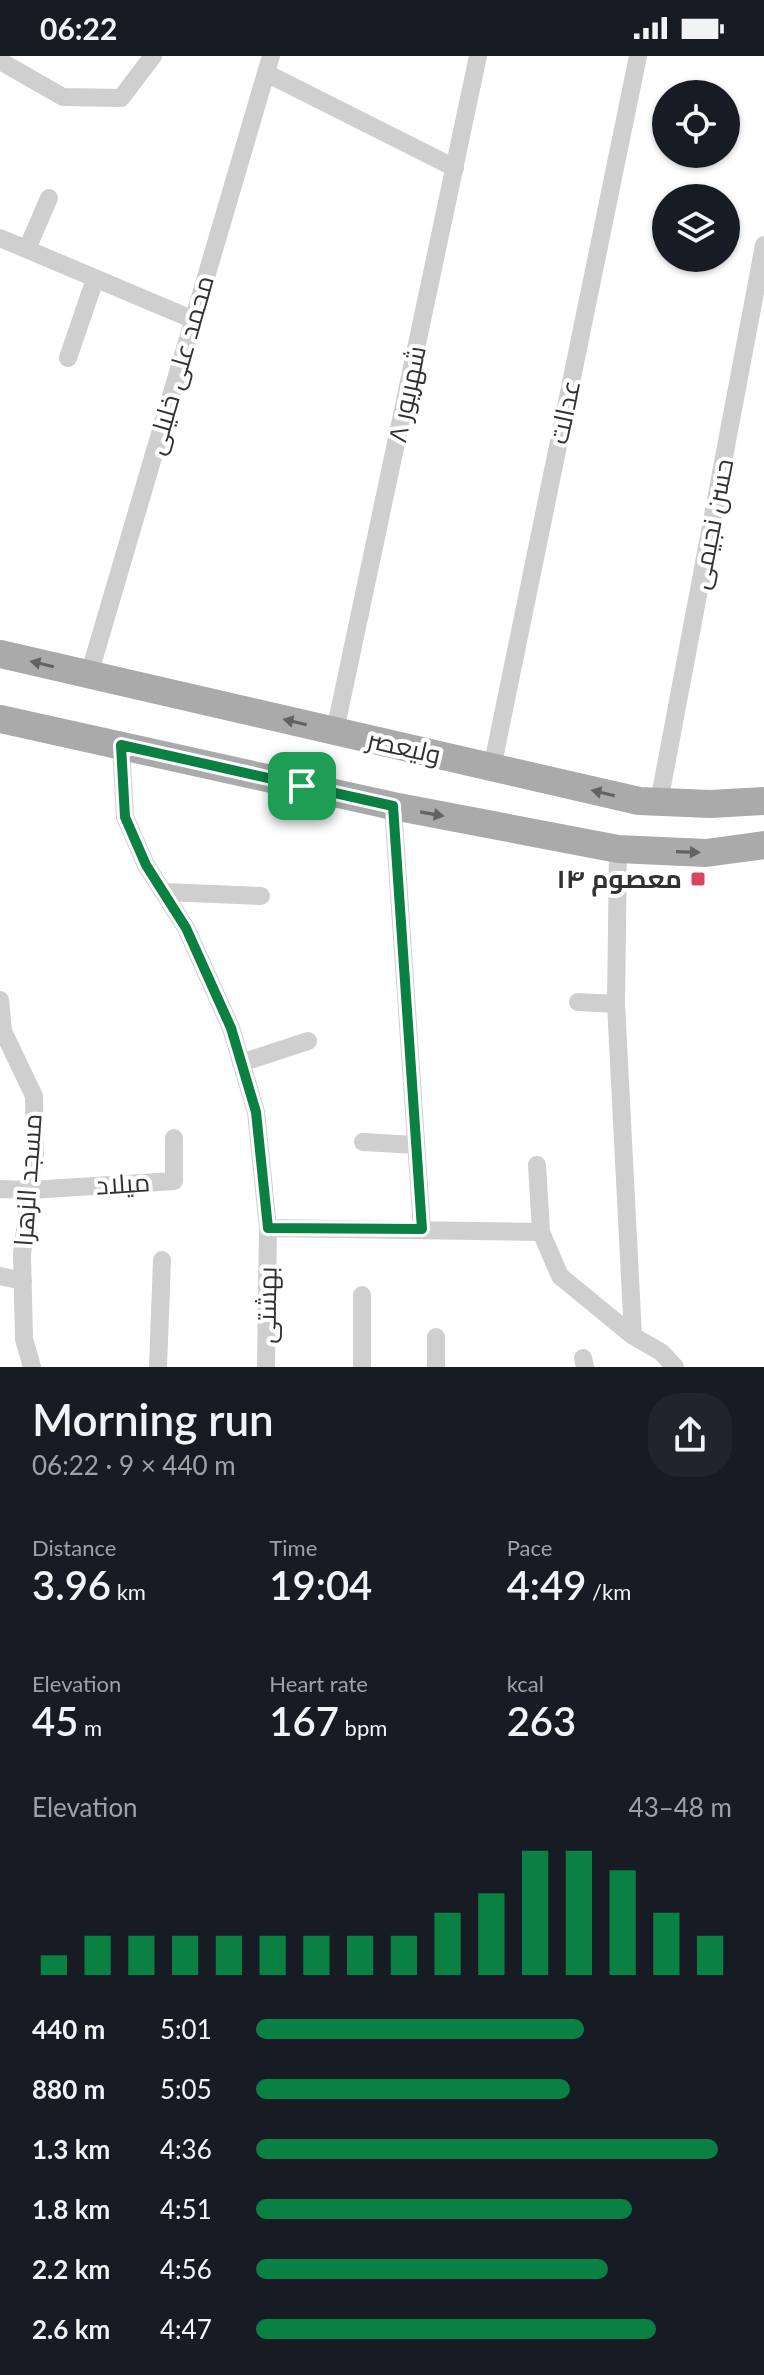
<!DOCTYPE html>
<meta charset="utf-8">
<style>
:root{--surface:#171b24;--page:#20242c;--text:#f1f3f6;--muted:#9ea1a6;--accent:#0b8043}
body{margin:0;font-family:Lato,Cairo,sans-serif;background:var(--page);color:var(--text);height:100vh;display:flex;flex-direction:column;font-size:30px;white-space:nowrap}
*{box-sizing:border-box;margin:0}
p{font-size:26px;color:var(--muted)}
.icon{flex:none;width:44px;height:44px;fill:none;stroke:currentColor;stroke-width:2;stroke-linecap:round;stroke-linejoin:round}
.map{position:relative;height:1311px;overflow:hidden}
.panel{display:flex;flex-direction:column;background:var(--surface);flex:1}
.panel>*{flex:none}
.fabs{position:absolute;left:652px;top:24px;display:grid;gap:16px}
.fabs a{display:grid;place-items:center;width:88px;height:88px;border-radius:50%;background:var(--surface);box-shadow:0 2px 6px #0004;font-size:40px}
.pin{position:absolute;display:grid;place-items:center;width:68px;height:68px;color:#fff;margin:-34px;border-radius:16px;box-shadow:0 4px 12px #0006}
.round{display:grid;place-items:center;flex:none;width:84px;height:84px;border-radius:32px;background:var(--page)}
.summary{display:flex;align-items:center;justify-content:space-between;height:136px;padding:0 32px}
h1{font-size:44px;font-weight:600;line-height:60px}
.metrics{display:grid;grid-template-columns:repeat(3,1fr);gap:12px;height:136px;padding:8px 32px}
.metrics div{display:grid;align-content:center}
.metrics b{font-size:40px;font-weight:600}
.metrics small{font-size:22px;font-weight:400}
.metrics p{font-size:22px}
.chart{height:224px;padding:16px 32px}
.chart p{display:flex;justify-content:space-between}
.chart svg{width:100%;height:144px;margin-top:8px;stroke:var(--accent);stroke-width:6}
ul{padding:0 32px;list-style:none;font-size:26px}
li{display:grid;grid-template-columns:128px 96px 1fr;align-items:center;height:60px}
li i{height:20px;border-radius:10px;background:var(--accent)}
.status{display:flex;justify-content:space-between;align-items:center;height:56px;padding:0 40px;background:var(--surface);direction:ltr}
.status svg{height:22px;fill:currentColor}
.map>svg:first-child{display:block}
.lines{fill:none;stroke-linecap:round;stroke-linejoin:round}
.street{stroke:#cfcfcf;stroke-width:18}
.primary{stroke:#aaa;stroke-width:28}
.oneway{fill:#626262}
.route-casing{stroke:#fff;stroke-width:16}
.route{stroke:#0b8043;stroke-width:10}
.poi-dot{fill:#d64661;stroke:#fff;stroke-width:3}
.labels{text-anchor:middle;stroke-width:8;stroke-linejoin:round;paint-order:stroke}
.street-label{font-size:26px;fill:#323232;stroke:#fff}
.poi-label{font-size:26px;font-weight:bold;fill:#323232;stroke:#fff;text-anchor:end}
</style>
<div class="status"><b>06:22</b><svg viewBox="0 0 49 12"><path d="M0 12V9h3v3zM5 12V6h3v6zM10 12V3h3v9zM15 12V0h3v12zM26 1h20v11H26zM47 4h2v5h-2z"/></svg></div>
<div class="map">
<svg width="764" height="1311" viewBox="0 0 764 1311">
<rect width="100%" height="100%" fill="#fff"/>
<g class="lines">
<path class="street" d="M0 5 63 41 121 42 153 0
M266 17 455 112
M0 182 194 264
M27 193 49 142
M68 302 95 223
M89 619 271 0
M335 675 478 0
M121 689 125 761 146 809 186 872 231 972 256 1056 268 1172 266 1311
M492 712 638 0
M659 746 764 189
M393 750 422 1173
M618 793 616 948 633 1280
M164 836 261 840
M0 944 3 975 34 1040 35 1096 22 1198 24 1283 32 1311
M578 946 616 948
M241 1007 308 985
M363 1086 416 1089
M537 1109 541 1176 560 1220 633 1280 661 1296 675 1311
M0 1133 30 1134 174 1125V1082
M268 1172 541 1176
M0 1220 23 1225
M583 1302 585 1311
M158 1311 162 1204
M362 1311V1239
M436 1311V1281"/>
<path class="primary" d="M0 598 639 745 710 748 764 745
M0 663 393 750 618 793 706 797 764 789"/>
</g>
<defs><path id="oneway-solid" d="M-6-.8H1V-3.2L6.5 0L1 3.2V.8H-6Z" transform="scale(2)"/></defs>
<g class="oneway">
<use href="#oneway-solid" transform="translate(42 608) rotate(-167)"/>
<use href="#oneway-solid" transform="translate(295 666) rotate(-167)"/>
<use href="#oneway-solid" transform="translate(603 737) rotate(-167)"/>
<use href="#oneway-solid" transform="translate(432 758) rotate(10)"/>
<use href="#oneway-solid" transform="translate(688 796) rotate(2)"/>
</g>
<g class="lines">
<defs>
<path id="route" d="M121 689 393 750 422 1173 268 1172 256 1056 231 972 186 872 146 809 125 761Z"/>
</defs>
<use href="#route" class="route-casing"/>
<use href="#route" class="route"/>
</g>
<rect class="poi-dot" x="690" y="815" width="16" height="16" rx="4"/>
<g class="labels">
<g class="street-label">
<text transform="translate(180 309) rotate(-74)" y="9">محمد علی خلیلی</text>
<text transform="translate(407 338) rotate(-78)" y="9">۸ شهریور</text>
<text transform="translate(565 356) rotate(-78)" y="9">عدالت</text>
<text transform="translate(712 468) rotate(-79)" y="9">حسن نجیمی</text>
<text transform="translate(404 691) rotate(13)" y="9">ولیعصر</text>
<text transform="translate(28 1124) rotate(-86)" y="9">مسجد الزهرا</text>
<text transform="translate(123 1128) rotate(-4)" y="9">میلاد</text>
<text transform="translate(267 1249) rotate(-89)" y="9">بهشتی</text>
</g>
<g class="poi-label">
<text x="682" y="832">۱۴ معصوم</text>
</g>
</g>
</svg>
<div class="fabs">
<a><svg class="icon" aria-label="locate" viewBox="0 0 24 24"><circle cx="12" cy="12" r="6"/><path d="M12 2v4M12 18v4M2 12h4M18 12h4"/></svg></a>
<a><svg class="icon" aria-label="layers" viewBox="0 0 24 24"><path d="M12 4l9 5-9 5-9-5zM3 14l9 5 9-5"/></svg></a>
</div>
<div class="pin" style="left:302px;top:730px;background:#1e9e55"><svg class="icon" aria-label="arrive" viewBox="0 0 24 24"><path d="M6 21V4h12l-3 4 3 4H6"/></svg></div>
</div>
<section class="panel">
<div class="summary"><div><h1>Morning run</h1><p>06:22 · 9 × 440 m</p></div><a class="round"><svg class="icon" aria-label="share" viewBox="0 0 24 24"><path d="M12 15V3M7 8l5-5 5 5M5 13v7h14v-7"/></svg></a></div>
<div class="metrics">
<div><p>Distance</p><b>3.96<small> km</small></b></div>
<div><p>Time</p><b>19:04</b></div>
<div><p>Pace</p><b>4:49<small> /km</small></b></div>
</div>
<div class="metrics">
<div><p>Elevation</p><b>45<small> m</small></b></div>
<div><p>Heart rate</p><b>167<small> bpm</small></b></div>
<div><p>kcal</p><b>263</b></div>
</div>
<div class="chart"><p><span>Elevation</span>43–48 m</p>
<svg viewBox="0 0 160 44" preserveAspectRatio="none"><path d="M5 44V38M15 44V32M25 44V32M35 44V32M45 44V32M55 44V32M65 44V32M75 44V32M85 44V32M95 44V25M105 44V19M115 44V6M125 44V6M135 44V12M145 44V25M155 44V32"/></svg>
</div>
<ul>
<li><b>440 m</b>5:01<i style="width:69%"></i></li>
<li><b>880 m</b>5:05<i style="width:66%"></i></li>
<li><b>1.3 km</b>4:36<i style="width:97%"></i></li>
<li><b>1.8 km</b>4:51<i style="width:79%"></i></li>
<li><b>2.2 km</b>4:56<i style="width:74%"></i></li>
<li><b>2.6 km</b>4:47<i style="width:84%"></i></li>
</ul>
</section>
